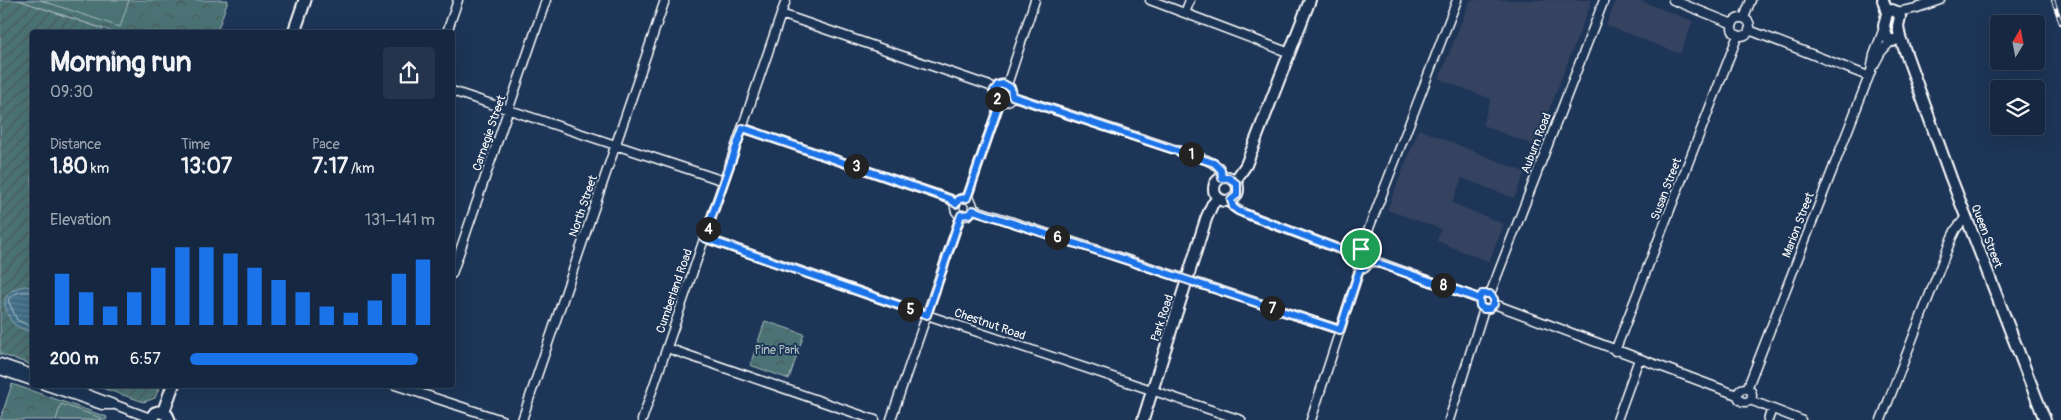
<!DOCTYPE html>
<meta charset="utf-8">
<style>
:root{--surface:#162841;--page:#23344c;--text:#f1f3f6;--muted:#9ea6b1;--line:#35445a;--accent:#1a73e8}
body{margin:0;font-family:Pangolin,sans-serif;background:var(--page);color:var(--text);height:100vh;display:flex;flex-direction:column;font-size:19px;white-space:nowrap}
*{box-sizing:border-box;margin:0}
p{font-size:16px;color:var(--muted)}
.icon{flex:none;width:28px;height:28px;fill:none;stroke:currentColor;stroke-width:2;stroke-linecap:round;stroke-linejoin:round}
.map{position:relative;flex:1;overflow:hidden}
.side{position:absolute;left:30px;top:30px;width:425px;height:358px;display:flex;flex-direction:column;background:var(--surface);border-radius:5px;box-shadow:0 5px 20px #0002,0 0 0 1px var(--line)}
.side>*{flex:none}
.needle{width:32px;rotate:10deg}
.tools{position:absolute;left:1990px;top:15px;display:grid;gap:10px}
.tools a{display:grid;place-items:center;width:55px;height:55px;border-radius:5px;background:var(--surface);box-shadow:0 5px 20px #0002,0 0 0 1px var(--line);font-size:25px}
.pin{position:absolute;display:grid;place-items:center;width:42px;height:42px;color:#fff;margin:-21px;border:2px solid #fff;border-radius:50%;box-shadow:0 1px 5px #0007}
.km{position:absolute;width:25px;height:25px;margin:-12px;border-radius:50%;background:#222;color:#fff;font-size:14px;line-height:25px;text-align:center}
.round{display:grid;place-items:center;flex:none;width:52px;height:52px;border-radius:5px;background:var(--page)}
.overview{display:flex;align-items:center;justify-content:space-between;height:85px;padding:0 20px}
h1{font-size:28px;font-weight:700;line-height:38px}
.stats{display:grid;grid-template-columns:repeat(3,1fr);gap:8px;height:85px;padding:5px 20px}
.stats div{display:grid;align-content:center}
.stats b{font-size:21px;font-weight:700}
.stats small{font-size:14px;font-weight:400}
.stats p{font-size:14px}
.chart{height:140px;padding:10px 20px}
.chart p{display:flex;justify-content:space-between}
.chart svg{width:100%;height:90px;margin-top:5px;stroke:var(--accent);stroke-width:6}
ul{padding:0 20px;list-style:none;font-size:16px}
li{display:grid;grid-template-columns:80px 60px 1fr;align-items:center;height:38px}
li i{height:12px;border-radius:6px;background:var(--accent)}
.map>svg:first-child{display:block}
.built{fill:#344360}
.park{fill:url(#park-crowns);stroke:#a6b9ba}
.garden{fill:url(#garden-furrows);stroke:#a6b9ba}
.pitch{fill:#4c7375;stroke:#a6b9ba}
.water{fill:url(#water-rules);stroke:#8ea8b7}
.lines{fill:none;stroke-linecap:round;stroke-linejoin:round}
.shore{stroke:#b3c5cf;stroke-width:1}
.minor-casing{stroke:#fff;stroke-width:11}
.tertiary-casing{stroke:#fff;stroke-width:14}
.secondary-casing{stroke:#fff;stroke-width:15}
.minor{stroke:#1d3557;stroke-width:8}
.tertiary{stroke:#1d3557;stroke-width:10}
.secondary{stroke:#1d3557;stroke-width:11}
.rail-casing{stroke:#fff;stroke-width:4.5}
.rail{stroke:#1d3557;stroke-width:2.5;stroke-dasharray:8;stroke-linecap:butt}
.route-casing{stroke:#fff;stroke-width:10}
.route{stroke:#1a73e8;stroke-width:6}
.labels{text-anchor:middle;stroke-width:4;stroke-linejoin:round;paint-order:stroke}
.street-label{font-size:12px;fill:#fff;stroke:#1d3557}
.park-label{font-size:12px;fill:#aec0c1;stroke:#1d3557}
</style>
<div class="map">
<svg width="2061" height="420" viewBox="0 0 2061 420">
<defs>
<pattern id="park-crowns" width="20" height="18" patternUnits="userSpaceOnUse" patternTransform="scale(1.25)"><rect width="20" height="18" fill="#4c7375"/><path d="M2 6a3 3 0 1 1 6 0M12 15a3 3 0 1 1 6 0" fill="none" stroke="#4c5a5a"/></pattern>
<pattern id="garden-furrows" width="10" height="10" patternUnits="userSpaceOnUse" patternTransform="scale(1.25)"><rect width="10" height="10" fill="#4c7375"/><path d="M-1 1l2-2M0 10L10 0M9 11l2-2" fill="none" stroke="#4c5a5a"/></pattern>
<pattern id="water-rules" width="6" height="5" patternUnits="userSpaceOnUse" patternTransform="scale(1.25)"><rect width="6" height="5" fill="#426e87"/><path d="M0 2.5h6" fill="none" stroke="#5e8499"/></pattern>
</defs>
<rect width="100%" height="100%" fill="#1d3557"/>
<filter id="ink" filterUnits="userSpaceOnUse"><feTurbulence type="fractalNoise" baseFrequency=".02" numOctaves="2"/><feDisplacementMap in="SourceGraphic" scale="10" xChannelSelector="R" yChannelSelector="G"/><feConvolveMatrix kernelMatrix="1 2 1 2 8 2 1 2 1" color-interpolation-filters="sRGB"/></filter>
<g filter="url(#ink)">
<path class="built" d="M1470 0H1592L1535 146 1482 125 1491 99 1439 79Z
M1616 0H1638L1693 21 1680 54 1606 25Z
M1419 129 1525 172 1514 198 1462 178 1452 203 1504 224 1489 262 1437 241 1441 229 1387 210Z"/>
<path class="park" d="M18 0H228L217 32H113Z
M765 321 804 334 789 379 750 365Z
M12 384 107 417 106 420H0Z"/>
<path class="garden" d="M0 0H18L103 29 102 32H32V365L0 354Z
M93 385H160L155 398 144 402Z"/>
<path class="pitch" d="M40 0H129L120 27Z
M61 404 101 418V420H56Z"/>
<path class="water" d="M26 286 32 288V332C26 330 18 328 14 324 11 322 9 317 8 314 0 297 9 288 26 286Z"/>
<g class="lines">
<path class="shore" d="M32 292C24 292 13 291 8 300L17 320 32 327"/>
<defs>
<path id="minor" d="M1150 0 1290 53
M1673 0 1733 24
M1897 12 1917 8 1940 0
M1185 13 1190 0
M781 14 990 86 994 90
M1744 18 1751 0
M1732 27a9 9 0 1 1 18 0a9 9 0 1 1-18 0Z
M1749 30 1868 76
M447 32 458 0
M1874 65 1881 52 1892 40
M994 93a9 9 0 1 1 18 0a9 9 0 1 1-18 0Z
M1007 85 1035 0
M452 91 724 181
M1012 96 1207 160 1219 167 1222 178
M743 128 950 199 955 204
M955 207a9 9 0 1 1 18 0a9 9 0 1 1-18 0Z
M967 198 1000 102
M1231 200 1233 207 1246 214 1352 254
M973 209 1340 330
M705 238 927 315 1241 420
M1357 248 1363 250 1369 263 1365 268 1358 267 1352 256V252Z
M1361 249 1457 0
M1369 263 1375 261 1479 299
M452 274 546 0
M1490 294 1604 0
M1494 304 1737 395
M667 348 875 420
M1615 351 1738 35
M0 363 32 374
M0 370 32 381
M44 385 102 405H112
M63 385 150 418
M395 385 502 420
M1738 395a7 7 0 1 1 14 0a7 7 0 1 1-14 0Z
M1747 389 1871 71 1874 55 1884 28
M1750 400 1801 420
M891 419 961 215
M522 420 665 0
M642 420 786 0
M1311 420 1360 268
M1449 420 1484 309
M1617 420 1639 359
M1768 420 1772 409
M1881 420 1952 237 1956 229 1966 217"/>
<path id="tertiary" d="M1883 0 1887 13
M1892 10 1897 12 1900 17 1898 26 1900 37 1893 41 1887 38 1884 26 1887 13Z
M1900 37 1951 178 2045 420
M1214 189a12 12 0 1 1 24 0a12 12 0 1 1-24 0Z
M1235 181 1246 165 1310 0
M1143 420 1206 219 1212 205 1218 198"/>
<path id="secondary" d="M294 32 305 0
M163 413 173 385
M150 420 155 413C162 410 167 413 169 420"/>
</defs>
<use href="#minor" class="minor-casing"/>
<use href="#tertiary" class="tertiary-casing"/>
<use href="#secondary" class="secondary-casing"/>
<use href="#minor" class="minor"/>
<use href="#tertiary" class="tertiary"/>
<use href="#secondary" class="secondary"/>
<defs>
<path id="rail" d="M2053 0 2061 23"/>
</defs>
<use href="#rail" class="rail-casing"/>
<use href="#rail" class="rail"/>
</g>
</g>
<g class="lines" filter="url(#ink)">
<defs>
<path id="route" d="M1361 249H1355L1352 254 1238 211 1233 207 1231 200 1237 195V184L1229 178H1222L1221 170 1214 163 1012 96 1011 88 1004 84 998 85 994 90 995 98 1000 102 967 198 959 199 956 204 950 199 743 128 704 238 927 315 961 215 970 214 973 210 1340 330 1360 268H1365L1369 263 1375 262 1479 299 1482 294H1490L1494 299V304L1489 309H1484L1480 306 1479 299 1471 295 1375 262 1369 263 1368 259 1361 249"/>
</defs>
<use href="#route" class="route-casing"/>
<use href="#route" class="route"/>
</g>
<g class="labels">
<g class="street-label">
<text transform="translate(489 133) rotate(-71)" y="4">Carnegie Street</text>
<text transform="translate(1536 143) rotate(-69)" y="4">Auburn Road</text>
<text transform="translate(1666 189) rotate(-69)" y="4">Susan Street</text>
<text transform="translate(583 206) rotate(-71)" y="4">North Street</text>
<text transform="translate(1798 225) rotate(-69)" y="4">Marion Street</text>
<text transform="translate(1987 236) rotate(69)" y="4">Queen Street</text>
<text transform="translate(674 291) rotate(-71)" y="4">Cumberland Road</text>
<text transform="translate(1162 318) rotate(-72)" y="4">Park Road</text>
<text transform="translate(990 324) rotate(19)" y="4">Chestnut Road</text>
</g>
<g class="park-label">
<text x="777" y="354">Pine Park</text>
</g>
</g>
</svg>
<div class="tools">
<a><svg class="needle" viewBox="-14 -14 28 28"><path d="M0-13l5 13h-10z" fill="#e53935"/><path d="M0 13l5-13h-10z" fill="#9ea6b1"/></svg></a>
<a><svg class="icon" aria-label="layers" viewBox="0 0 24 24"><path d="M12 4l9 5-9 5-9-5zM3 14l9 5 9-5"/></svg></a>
</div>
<div class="pin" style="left:1361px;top:249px;background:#1e9e55"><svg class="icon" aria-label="arrive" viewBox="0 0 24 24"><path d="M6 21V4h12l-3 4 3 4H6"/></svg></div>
<b class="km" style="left:1191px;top:154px">1</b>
<b class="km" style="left:997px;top:99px">2</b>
<b class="km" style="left:856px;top:166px">3</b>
<b class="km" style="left:708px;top:229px">4</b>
<b class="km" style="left:910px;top:309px">5</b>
<b class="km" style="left:1057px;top:237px">6</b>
<b class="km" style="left:1272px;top:308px">7</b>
<b class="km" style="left:1443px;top:285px">8</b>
<section class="side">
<div class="overview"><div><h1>Morning run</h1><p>09:30</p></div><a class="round"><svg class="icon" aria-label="share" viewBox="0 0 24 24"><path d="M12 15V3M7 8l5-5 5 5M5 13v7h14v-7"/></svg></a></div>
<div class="stats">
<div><p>Distance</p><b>1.80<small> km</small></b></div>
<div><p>Time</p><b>13:07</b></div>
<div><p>Pace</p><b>7:17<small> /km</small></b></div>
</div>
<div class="chart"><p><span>Elevation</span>131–141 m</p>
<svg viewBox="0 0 160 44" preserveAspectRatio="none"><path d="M5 44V19M15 44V28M25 44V35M35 44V28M45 44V16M55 44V6M65 44V6M75 44V9M85 44V16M95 44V22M105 44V28M115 44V35M125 44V38M135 44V32M145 44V19M155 44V12"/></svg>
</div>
<ul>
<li><b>200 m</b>6:57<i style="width:93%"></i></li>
</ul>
</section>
</div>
